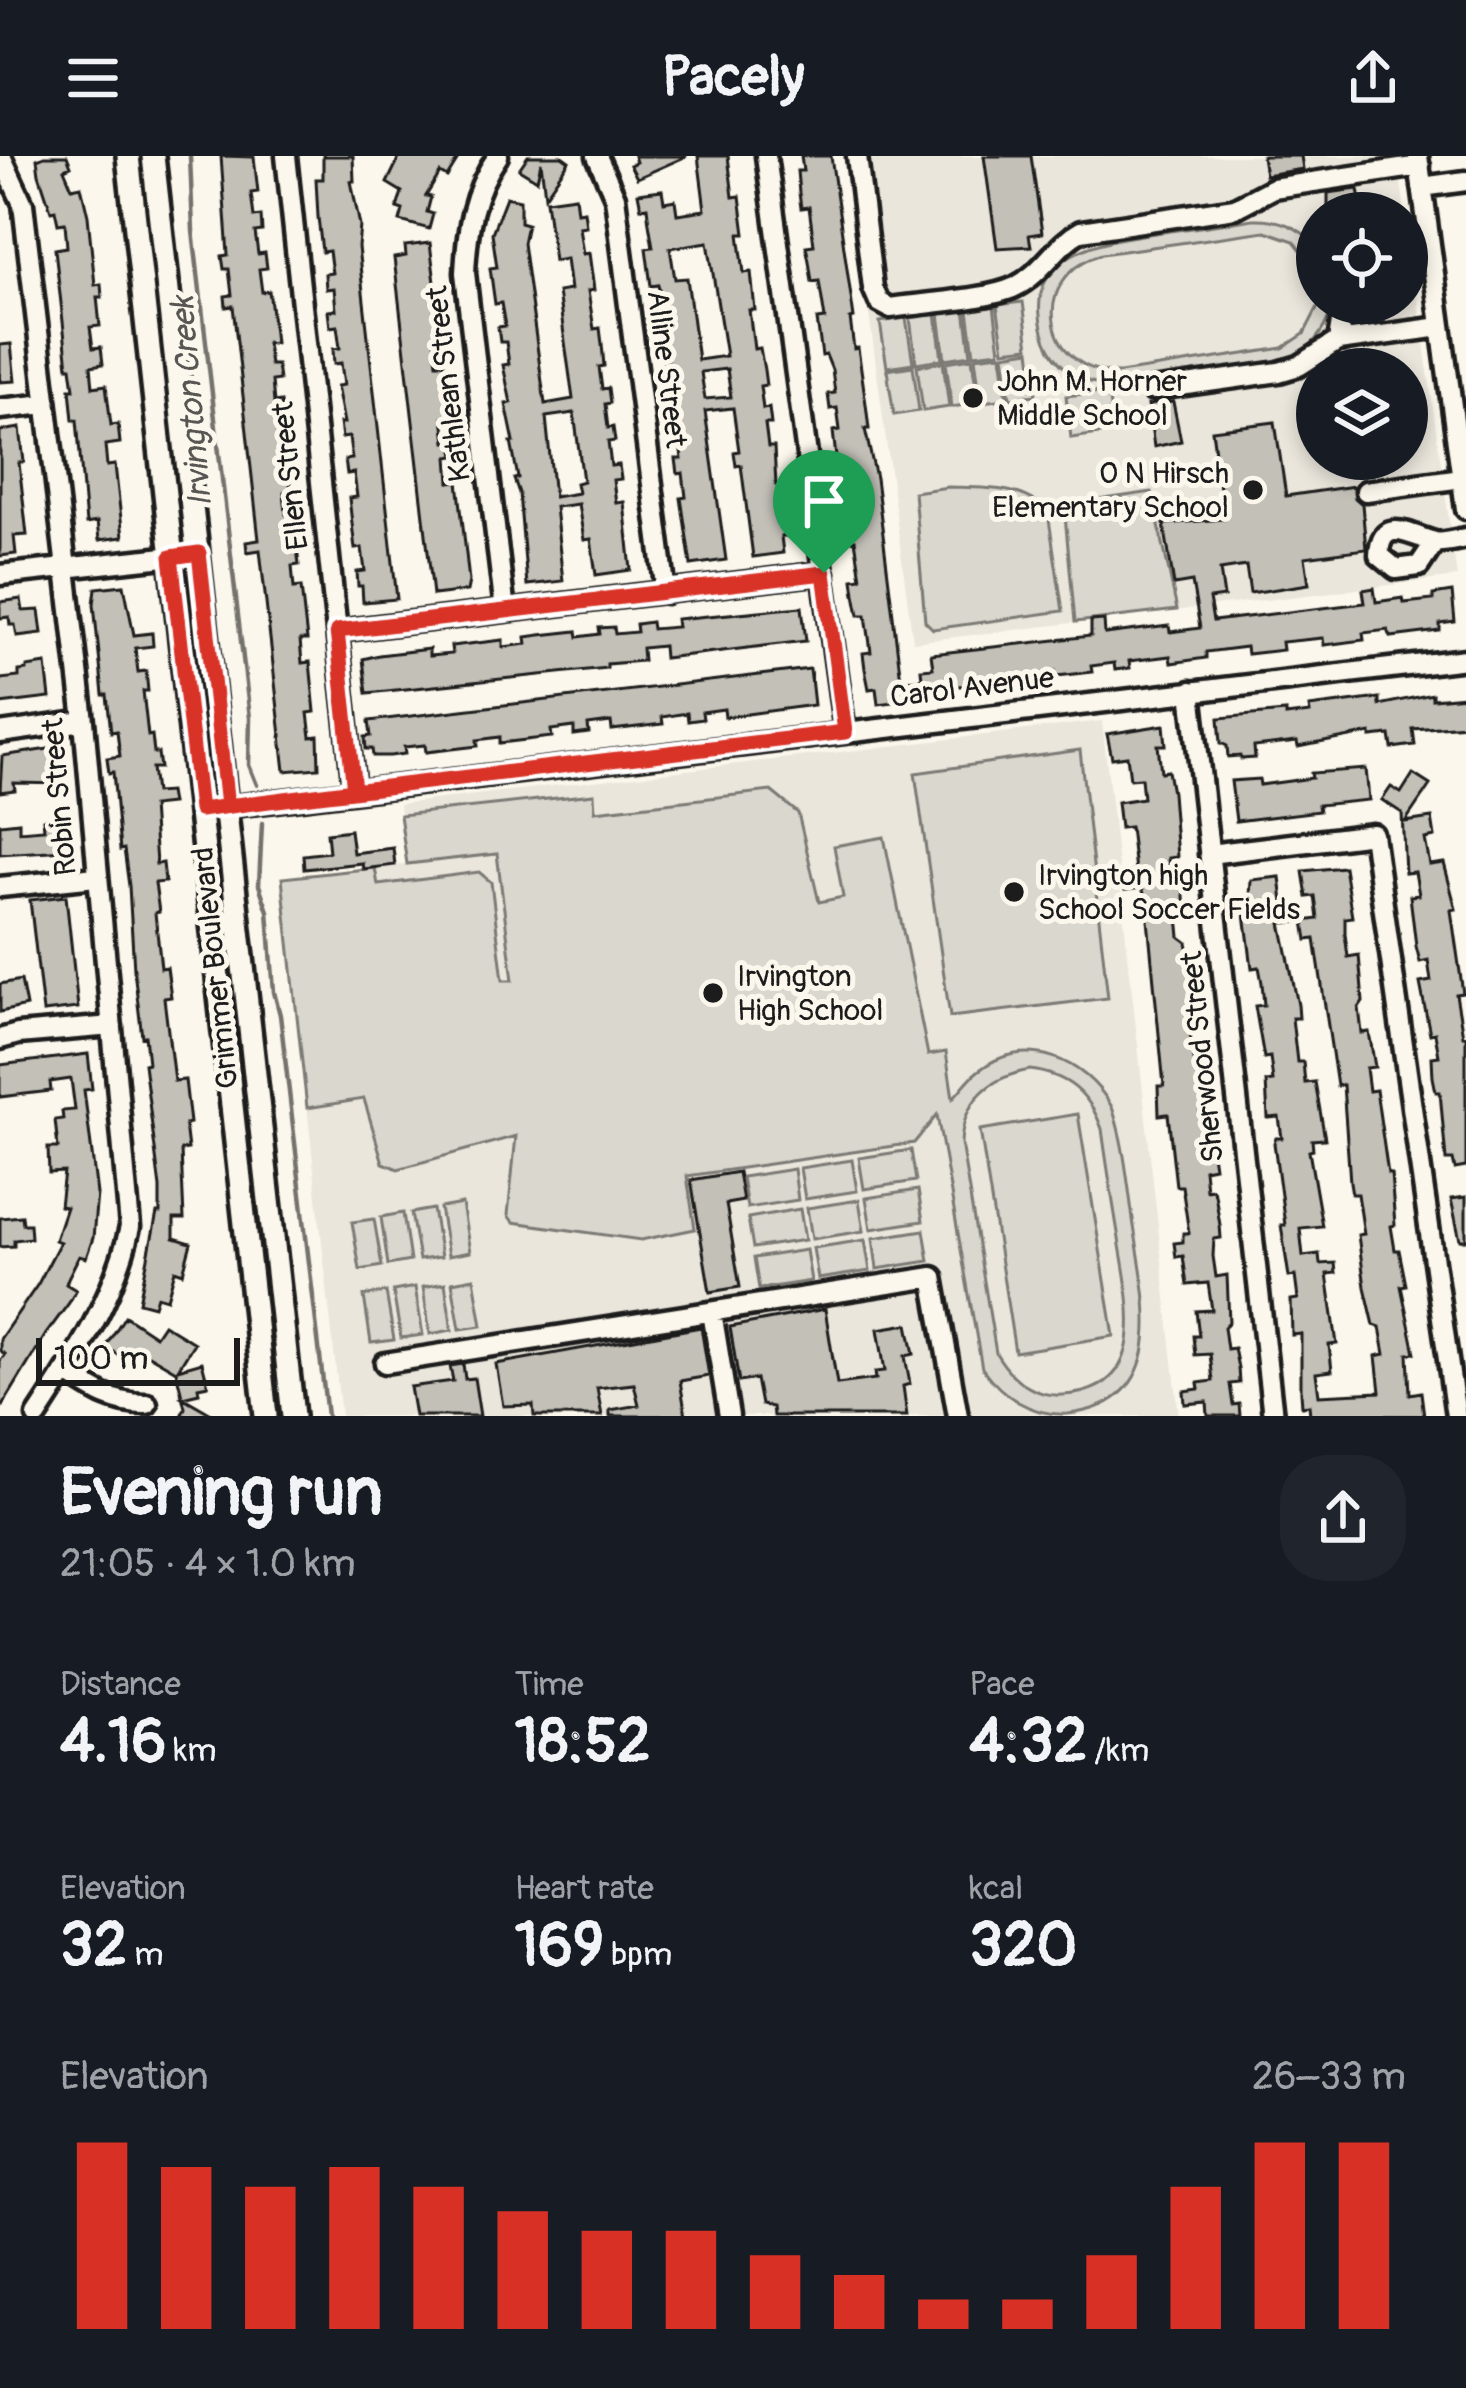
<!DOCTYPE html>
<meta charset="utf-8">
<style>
:root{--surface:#171b24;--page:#20242c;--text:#f1f3f6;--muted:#9ea1a6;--accent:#d93025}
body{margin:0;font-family:Pangolin,sans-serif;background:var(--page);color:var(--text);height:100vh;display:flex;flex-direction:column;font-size:45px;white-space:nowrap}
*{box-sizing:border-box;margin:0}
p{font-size:39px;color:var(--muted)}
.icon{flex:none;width:66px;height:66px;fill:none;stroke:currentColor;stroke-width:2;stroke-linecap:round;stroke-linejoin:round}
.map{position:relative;height:1260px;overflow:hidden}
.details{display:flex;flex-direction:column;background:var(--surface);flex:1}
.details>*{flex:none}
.fabs{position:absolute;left:1296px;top:36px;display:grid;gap:24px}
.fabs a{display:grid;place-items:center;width:132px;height:132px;border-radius:50%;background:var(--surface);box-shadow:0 6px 18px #0003;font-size:60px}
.scale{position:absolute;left:36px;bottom:30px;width:204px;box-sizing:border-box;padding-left:12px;border:6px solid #1c1c1c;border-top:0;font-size:33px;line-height:42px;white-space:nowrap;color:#1c1c1c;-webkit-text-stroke:9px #fbf7ec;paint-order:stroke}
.pin{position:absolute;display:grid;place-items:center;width:102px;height:102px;color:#fff;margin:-123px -51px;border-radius:50% 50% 50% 0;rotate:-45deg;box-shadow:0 0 12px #0007}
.pin .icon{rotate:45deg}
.round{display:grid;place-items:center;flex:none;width:126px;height:126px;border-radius:48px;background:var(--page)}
.head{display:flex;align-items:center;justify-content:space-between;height:204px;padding:0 60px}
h1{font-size:66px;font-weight:700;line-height:90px}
.metrics{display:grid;grid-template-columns:repeat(3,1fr);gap:18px;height:204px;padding:12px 60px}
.metrics div{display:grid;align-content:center}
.metrics b{font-size:60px;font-weight:700}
.metrics small{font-size:33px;font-weight:400}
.metrics p{font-size:33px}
.chart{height:336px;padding:24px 60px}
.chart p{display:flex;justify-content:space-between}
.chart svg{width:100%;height:216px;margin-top:12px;stroke:var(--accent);stroke-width:6}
header{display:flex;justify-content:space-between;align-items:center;height:156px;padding:0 60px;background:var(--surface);font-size:54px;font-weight:700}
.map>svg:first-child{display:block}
.built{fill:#eae6dc;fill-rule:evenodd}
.green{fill:#dad7ce;stroke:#7b7a75;stroke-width:3;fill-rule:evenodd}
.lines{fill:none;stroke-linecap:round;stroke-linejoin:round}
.stream{stroke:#74726e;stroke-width:4.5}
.building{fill:#c3c0b8;stroke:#1c1c1c;stroke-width:3;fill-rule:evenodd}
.minor-casing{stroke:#1c1c1c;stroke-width:27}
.major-casing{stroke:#1c1c1c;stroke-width:30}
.minor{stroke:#fbf7ec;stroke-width:18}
.major{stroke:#fbf7ec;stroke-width:21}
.route-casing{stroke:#fff;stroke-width:24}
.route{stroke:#d93025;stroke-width:15}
.poi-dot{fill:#1c1c1c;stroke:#fbf7ec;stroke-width:4.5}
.labels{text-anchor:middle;stroke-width:10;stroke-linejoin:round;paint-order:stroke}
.street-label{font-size:30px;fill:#1c1c1c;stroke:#fbf7ec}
.poi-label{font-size:30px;fill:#1c1c1c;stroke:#fbf7ec;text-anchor:start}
.water-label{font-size:33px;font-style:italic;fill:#575653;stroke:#fbf7ec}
</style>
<header><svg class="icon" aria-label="menu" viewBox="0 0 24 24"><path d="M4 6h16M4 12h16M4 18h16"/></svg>Pacely<svg class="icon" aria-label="share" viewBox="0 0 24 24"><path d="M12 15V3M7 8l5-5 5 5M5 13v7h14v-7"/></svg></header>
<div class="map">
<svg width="1466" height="1260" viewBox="0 0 1466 1260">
<rect width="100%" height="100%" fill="#fbf7ec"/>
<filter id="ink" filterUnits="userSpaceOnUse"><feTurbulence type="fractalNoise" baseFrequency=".00833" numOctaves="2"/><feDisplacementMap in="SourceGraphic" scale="24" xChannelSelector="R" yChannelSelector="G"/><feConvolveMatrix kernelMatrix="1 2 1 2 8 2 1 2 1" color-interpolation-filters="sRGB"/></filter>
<g filter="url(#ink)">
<path class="built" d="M848 0H1398L1405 57H1317V147H1407V68L1457 421 913 486ZM1317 213H1407V303H1317Z
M1102 565 1179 1260H341L282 722 406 708 399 648Z"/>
<path class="green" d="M1253 63C1280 62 1298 71 1317 89V114L1294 85 1265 75 1102 98C1027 120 1043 218 1120 217L1283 192 1304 178 1320 147H1333C1328 168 1317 187 1298 198 1271 213 1120 235 1091 226 1067 220 1049 199 1043 176 1021 93 1107 84 1163 76 1193 72 1223 68 1253 63Z
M1023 146 1029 191 1004 194 997 149Z
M994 150 1000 195 974 198 968 154Z
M965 154 971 199 945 203 939 158Z
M936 158 942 203 916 207 910 162Z
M906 162 913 207 887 211 880 166Z
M1030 194 1036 239 1010 242 1004 198Z
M1001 198 1007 243 981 246 975 201Z
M972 202 978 247 952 251 946 206Z
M943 206 949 251 923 255 917 210Z
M913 210 919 255 894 259 887 214Z
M1108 235 1113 276 1071 282 1066 240Z
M948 331C981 332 1026 329 1048 357L1063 455 933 473 925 465 914 336Z
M1152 336 1177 454 1075 466 1064 349Z
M1080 594 1108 842 950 861 915 617Z
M771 635 798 657 819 746 843 741 834 690 884 681 928 899 946 896 953 942C961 934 968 923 978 915 1026 877 1085 904 1112 951 1125 989 1128 1031 1134 1070 1145 1141 1174 1247 1068 1258 1031 1260 1002 1240 982 1212L937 959 914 987 687 1020 695 1073 641 1084 513 1066 508 1059 516 980 398 1013 383 1007 364 943 307 952 282 722 375 712 378 729 479 716 491 726 503 824H513L497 698 407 708 400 659 594 638 595 655ZM1030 914C1068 919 1089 937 1102 973 1107 1010 1113 1047 1119 1083 1128 1142 1154 1234 1063 1239 1032 1241 1011 1222 996 1197L961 987C963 944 990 921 1030 914Z
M1078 958 1114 1180 1015 1196 980 974Z
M911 994 916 1025 864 1033 859 1002Z
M852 1004 857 1035 805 1043 800 1012Z
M794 1013 798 1044 747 1052 742 1021Z
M918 1034 923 1065 871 1073 866 1042Z
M859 1044 864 1075 812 1083 807 1052Z
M462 1048 470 1096 448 1100 440 1052Z
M433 1053 441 1101 419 1104 411 1057Z
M800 1053 805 1084 753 1092 748 1062Z
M403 1057 410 1105 388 1109 381 1061Z
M374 1063 382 1110 360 1114 352 1066Z
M924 1074 929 1105 877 1113 873 1082Z
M865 1084 870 1115 818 1123 813 1092Z
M806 1094 811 1125 759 1133 754 1102Z
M474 1122 482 1170 460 1173 452 1126Z
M445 1127 452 1174 430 1178 423 1131Z
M415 1131 423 1179 401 1182 393 1135Z
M386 1136 394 1184 371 1187 364 1140Z"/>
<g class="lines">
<path class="stream" d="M190 0 193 75 250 562 249 609 257 629
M262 667 259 729 268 755 274 836 280 859 327 1260"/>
</g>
<path class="building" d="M44 0H67L71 10 64 13 72 32 81 30 88 60 95 129 101 128 102 141H97L100 170 90 171 93 192 101 191 103 208 91 210 93 231 106 229 111 269 118 268 120 287 105 289 107 310 115 309 123 381 99 384 97 366 86 368 77 264H73L70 233H74L71 211H68L55 93 67 91 65 67 58 68 55 54 51 55 39 18 37 3Z
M221 0 254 1 258 36 251 37 254 61 261 60 262 75 255 76 258 98 265 97 267 112 259 113 262 136 269 135 271 149 275 187H267L270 209H277L279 224 272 225 274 247 281 246 283 260 275 261 278 284 286 283 291 335 284 336 286 358 293 357 299 409 292 410 294 432 301 431 307 484H300L302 507 310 506 315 556 308 557 311 581 318 580 319 612 285 615 260 394 247 396 246 386 259 384 233 150 226 151 225 140 232 139 229 113H224L222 100 228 99Z
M323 0H353L354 25H351L360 70 358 91 397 443 363 446 362 430H358L357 416 365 415 362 392 355 393 349 342 357 341 354 317 347 318 345 304 352 303 349 281 342 282 340 267H344L337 230 344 229 341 207 334 208 333 193 340 192 337 170 330 171 328 155 336 154 334 132 326 133 325 118 332 117 329 95 322 96 318 61 316 23H323Z
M400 0H460L447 21 440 17 426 40 431 41 427 56 433 58 429 73 400 65 403 54 397 52 402 36 387 27Z
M528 0H562L569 5 545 40 541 6 537 24 519 13Z
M634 0H687L637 22 630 9 636 6Z
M698 0H728L733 41 740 40 745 78H739L742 101 744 117 751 116 755 154H749L752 177 754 193 760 192 764 214 766 229 760 230 763 253 769 252 771 268H765L768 291H774L776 329H780L782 343 776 344 779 366 785 365 787 380H781L783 397 753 401 741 309 736 310 734 296 739 295 733 252 705 255 726 404 691 409 681 342 686 341 683 317 678 318 676 303H682L679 280 672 281 670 266 677 265 673 242H668L666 227 671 226 668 204 662 205 657 168 664 167 661 143 658 129 651 130 646 92 653 91 649 67 647 51 641 52 638 37 662 34 664 46 675 44 677 58 705 54ZM708 86 726 200 698 204 687 122 675 123 670 92ZM727 213 731 241 705 243 701 216Z
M801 0H831L854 162 850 163 854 193 858 192 866 248 869 273H865L876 322 901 524 922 523 921 513 933 512 931 498 1091 480V465L1104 464 1105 478 1169 470 1170 476 1200 472 1192 426 1174 429 1164 368 1224 363 1212 274 1275 266 1286 340 1354 330 1355 342 1362 348 1366 393 1305 401 1309 428 1250 437 1246 410 1220 414 1224 441 1209 443 1213 465 1365 447 1363 434 1374 432 1376 446 1403 442 1404 447 1433 444V439L1452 436 1455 466 1440 468V475L1391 481 1388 474 1363 477 1364 484 1324 489 1323 482 1282 486 1283 494 1247 498 1246 491 1206 496V502L1171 507 1170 500 1129 505 1130 512 1115 514 1114 507 1091 510 1092 516 1066 519 1056 520 1055 515 999 527 998 520 977 523V529L938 531 939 535 914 538 915 543 878 548 876 532 869 533 865 513 863 497 871 496 869 481 866 459H859L855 438 853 423 861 422 855 384 848 385 844 349 851 348 845 310 837 311 833 275 840 274 837 252 830 253 828 238 835 237 832 214 826 199 822 200 817 164 825 163 819 125 812 126 809 105 806 90 814 89 809 51 801 52 799 37 797 15H803Z
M984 0H1031L1042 77 1029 79 1031 90 997 92Z
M1262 0H1301L1303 13 1265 19Z
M1358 33 1362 57H1328V37Z
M575 40 577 56 584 55 586 70 579 71 583 98 589 97 592 119 594 134 588 135 594 173 600 172 602 188 604 210 599 211 602 233 608 232 610 247 605 248 608 272 613 271 615 285 608 286 611 310 619 309 621 323 613 324 616 347 624 346 631 414 596 419 591 383 584 384 578 348 555 351 563 425 527 429 519 337 514 323 518 322 511 286H514L506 248 511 247 503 209 509 208 506 186H500L498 171 505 170 501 147 495 148 490 112 497 111 492 77 506 41 520 44V66L527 68 523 87 545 248 573 243 558 136 570 134 566 103 554 105 546 44ZM574 257 583 325 576 327 578 337 554 341 546 261Z
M430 87 442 182 434 183 437 207H444L450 261 443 262 446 286H453L455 300 448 301 450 326 458 325 469 425 467 435 433 439 394 102 406 100 405 90Z
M11 188 15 225 0 226V189Z
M1173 246 1181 285 1154 291 1148 249Z
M20 272 24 306 19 307 27 379 14 380 16 398 0 400V275Z
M124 429 134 479 152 477 153 490 135 492 138 516 146 515 148 535H143L148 580 152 579 154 597H158L160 612H152L155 637 169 636 171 648 152 650 156 708 163 707 165 726 155 727 159 756 155 757 161 812 167 811 171 841 164 842 174 925 185 924 190 967 185 968 188 993 181 994 184 1063H174V1082L191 1087 183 1117 175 1114 167 1143 157 1140 154 1150 139 1146 157 1057H160V1032L144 908 148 907 145 880 142 881 134 814 129 730 124 693 120 694 113 616 109 617 107 602 120 600 117 575 111 576 107 539H103L94 448 96 432Z
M21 443 23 455 39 454 42 477 17 480 15 469H10L9 461 0 462V446Z
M802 451 806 485 664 502 663 490 642 492 643 505 607 508V512L367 537 363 503 379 499 429 493V500L452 498 451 490 503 484V491L527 488 526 481 540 479 577 475 578 481 600 478 599 472 614 471 615 478 637 476 636 468 651 466 652 473 677 471 676 463Z
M46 508 50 542 0 548V523L19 521V515L27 514V511Z
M810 513 814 549 725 561 724 553 702 556 703 563 688 565 687 557 662 561 663 568 612 574 611 566 588 569 589 577 574 579V571L551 574 552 581 500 587V581L477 584 478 590 426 596 425 589 404 591 405 598 390 600H373L372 593H366L365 581 371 580 369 565Z
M1432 538V543L1466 540V569L1413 573 1415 589 1392 592 1390 579 1371 581V577L1298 591 1297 586 1254 591 1255 602 1241 603 1240 600 1228 601 1227 590 1221 587 1219 562 1286 556V560L1310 557 1309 551 1379 542V549Z
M1164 569 1166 589H1158L1161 616 1168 615 1172 637 1177 701 1168 702 1171 725 1182 724 1184 739 1185 759 1178 760 1180 781 1187 786 1193 817 1197 865 1190 866V876L1193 903 1202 902 1205 954 1200 955 1202 977H1209L1214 1011 1204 1013 1206 1034 1212 1033 1215 1038 1220 1069 1221 1082 1214 1083 1213 1100 1216 1121 1227 1119 1229 1166 1224 1171 1227 1193 1234 1192 1238 1212 1239 1227 1230 1228 1233 1249 1239 1248 1240 1260H1208L1207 1246 1185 1248 1184 1235 1199 1233 1198 1227 1213 1225 1210 1198 1195 1199 1193 1180H1199L1196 1155 1212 1154 1208 1127 1187 1129 1183 1100 1176 1101 1174 1087 1183 1086V1077H1189L1182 1030H1176L1168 958 1159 959 1158 930H1164L1146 743 1142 732 1125 734 1123 717 1135 715 1130 671 1120 672 1117 646 1143 642 1141 622 1130 623 1127 600 1112 602 1107 578Z
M55 592 63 628 14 627 15 634 0 636 2 600Z
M1366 613 1369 644 1318 649 1319 655 1236 665 1231 625 1259 623 1260 629 1312 622 1311 617Z
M1413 618 1430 629 1405 666 1432 662 1435 681 1425 683 1430 709 1444 707 1456 753 1451 754 1463 837 1456 838 1463 880H1466V1011L1455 1013 1453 1004H1446L1440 936H1436L1433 921 1432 901 1439 900 1435 877 1430 878 1420 827 1431 825 1428 804 1420 806 1416 790 1410 740 1419 739 1415 716 1405 717 1402 657 1382 644 1391 631 1401 637Z
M62 661 66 694 0 698V668L19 666V675L44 673 43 663Z
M350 674 353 697 393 692 395 709 363 713 362 707 304 713 303 699 329 696 327 677Z
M1344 711 1352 761 1345 762V778L1348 801 1359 799 1363 846 1359 852 1362 877 1369 876 1375 911 1366 912 1369 935 1376 934 1388 1018H1391L1395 1069 1391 1070 1395 1094H1399L1406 1129 1401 1130 1415 1197 1408 1198 1410 1238 1421 1236 1424 1260 1310 1259 1309 1249 1302 1250 1301 1236V1178L1292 1179 1291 1144 1298 1143 1295 1120 1289 1121 1281 1069H1285L1274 987 1276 982H1282L1279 961 1268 962 1266 926 1273 925 1270 901 1264 902 1255 850 1264 849 1262 827 1259 811 1252 812 1243 742 1250 741 1251 724 1280 721 1284 754 1294 753 1296 766 1281 767 1298 849 1299 862H1292L1297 906H1303L1305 927 1315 926 1325 983 1312 984 1313 994 1309 995 1322 1070 1300 1072 1303 1100 1319 1098 1320 1108 1335 1107 1336 1117 1327 1118 1337 1188 1329 1189 1332 1215 1316 1217 1319 1239 1380 1236 1376 1200 1385 1198 1380 1171 1374 1169 1365 1131 1358 1079 1364 1078 1358 1038H1352L1350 1026 1343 929 1337 930 1315 783 1307 784 1304 765 1318 763 1315 740 1307 741 1303 715Z
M66 740 78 852 43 856 30 744Z
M21 824 26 850 0 856V828Z
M88 898 92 933 84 934 97 1038 93 1082 86 1102 79 1100 68 1122 66 1128 76 1134 69 1147 46 1178 0 1254V1205L5 1198 0 1195V1183L38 1128 60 1086 55 1084 66 1051 60 1050 64 1016 49 1017 48 992H58L55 964 63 963 62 955 75 954 71 923 50 926 51 935 0 941V909Z
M738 1016 743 1045 726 1048 740 1131 710 1136 691 1024Z
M1466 1041V1084H1460L1451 1043Z
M22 1060 23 1068H30L31 1082 14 1084V1090L0 1091V1062Z
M825 1153 837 1228 876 1223 875 1216 885 1215 878 1173 908 1168 914 1198 905 1200 910 1228 903 1230 907 1260H773L772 1251 761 1249 756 1223 739 1226 730 1171Z
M125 1160 155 1180 163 1168 194 1187 178 1213 202 1206 208 1229 198 1231 199 1237 182 1241 215 1260H181L185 1252 176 1215 140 1194 132 1207 105 1191Z
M701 1171 709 1220 680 1225 686 1260H610V1254L639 1249 634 1228 597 1232 602 1260H534L533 1249 503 1250 496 1208Z
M463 1208 465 1223 474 1222 480 1260H415L410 1231 453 1225 450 1210Z"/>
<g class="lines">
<defs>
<path id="minor" d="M1 0 23 48 84 565 130 1071C115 1140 76 1201 37 1260
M286 0 354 634
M498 0C472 37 467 73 465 117L505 455
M597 0 615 41 666 437
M766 0 845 576
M857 0 873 132 879 146 890 152C922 147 988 144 1015 131 1042 118 1055 89 1081 75L1235 52 1273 32 1420 10
M1418 0 1466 353
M1422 31 1466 25
M1338 185 1344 147
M1151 234 1279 216 1299 210 1338 185 1441 171
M0 253 46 248
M1366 335 1462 322
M1435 386 1419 410 1396 413 1379 399C1381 357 1415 382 1435 386 1443 388 1458 383 1466 382
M0 419 183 399
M337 475 824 417
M1191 535 1273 1260
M0 577 84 565
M200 654 1466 503
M1209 698 1373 678 1456 1260
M0 731 96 721
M0 883 18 878 112 870
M712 1156 729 1260
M385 1207 933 1121 958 1260
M66 1216C93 1234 114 1249 147 1248"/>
<path id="major" d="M128 0 266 1260
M153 0 293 1260"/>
</defs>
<use href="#minor" class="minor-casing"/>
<use href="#major" class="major-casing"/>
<use href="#minor" class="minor"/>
<use href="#major" class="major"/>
</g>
</g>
<g class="lines" filter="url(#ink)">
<defs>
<path id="route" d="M824 417 337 475 354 634 200 654 171 401 199 397 227 650 845 576 824 417"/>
</defs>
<use href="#route" class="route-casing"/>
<use href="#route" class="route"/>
</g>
<g class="poi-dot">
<circle cx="973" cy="242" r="12"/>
<circle cx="1253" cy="334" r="12"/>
<circle cx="1014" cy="736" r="12"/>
<circle cx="713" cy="837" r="12"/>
</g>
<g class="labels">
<g class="street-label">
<text transform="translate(667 213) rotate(83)" y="10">Alline Street</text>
<text transform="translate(448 228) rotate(-97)" y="10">Kathlean Street</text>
<text transform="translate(290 320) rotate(-96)" y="10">Ellen Street</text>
<text transform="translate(972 531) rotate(-7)" y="10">Carol Avenue</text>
<text transform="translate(59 641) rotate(-95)" y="10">Robin Street</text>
<text transform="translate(215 812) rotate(-96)" y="10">Grimmer Boulevard</text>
<text transform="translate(1202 901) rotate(-96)" y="10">Sherwood Street</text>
</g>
<g class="poi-label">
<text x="997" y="235">John M. Horner<tspan x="997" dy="34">Middle School</tspan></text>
<text x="1229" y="327" text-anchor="end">O N Hirsch<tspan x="1229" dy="34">Elementary School</tspan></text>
<text x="1038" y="729">Irvington high<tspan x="1038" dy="34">School Soccer Fields</tspan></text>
<text x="737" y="830">Irvington<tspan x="737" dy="34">High School</tspan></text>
</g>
<g class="water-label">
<text transform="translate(190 246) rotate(-95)" y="12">Irvington Creek</text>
</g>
</g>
</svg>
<div class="fabs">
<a><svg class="icon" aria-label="locate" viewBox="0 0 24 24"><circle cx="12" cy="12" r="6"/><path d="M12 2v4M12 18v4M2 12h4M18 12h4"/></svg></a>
<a><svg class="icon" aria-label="layers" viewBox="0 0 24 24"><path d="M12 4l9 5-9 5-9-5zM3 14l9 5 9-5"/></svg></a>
</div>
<div class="scale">100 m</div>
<div class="pin" style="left:824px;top:417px;background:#1e9e55"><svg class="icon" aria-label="arrive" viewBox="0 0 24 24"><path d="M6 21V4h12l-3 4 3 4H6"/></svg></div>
</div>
<section class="details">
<div class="head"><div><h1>Evening run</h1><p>21:05 · 4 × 1.0 km</p></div><a class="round"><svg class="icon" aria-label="share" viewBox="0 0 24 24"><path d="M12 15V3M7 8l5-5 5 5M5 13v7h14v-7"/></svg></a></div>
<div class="metrics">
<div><p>Distance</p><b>4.16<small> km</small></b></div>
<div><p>Time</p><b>18:52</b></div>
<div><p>Pace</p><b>4:32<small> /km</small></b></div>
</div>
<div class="metrics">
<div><p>Elevation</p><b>32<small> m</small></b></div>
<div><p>Heart rate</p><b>169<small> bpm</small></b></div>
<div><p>kcal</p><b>320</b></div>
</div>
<div class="chart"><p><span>Elevation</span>26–33 m</p>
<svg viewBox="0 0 160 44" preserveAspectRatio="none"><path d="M5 44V6M15 44V11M25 44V15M35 44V11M45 44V15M55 44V20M65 44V24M75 44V24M85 44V29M95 44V33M105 44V38M115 44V38M125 44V29M135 44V15M145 44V6M155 44V6"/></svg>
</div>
</section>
